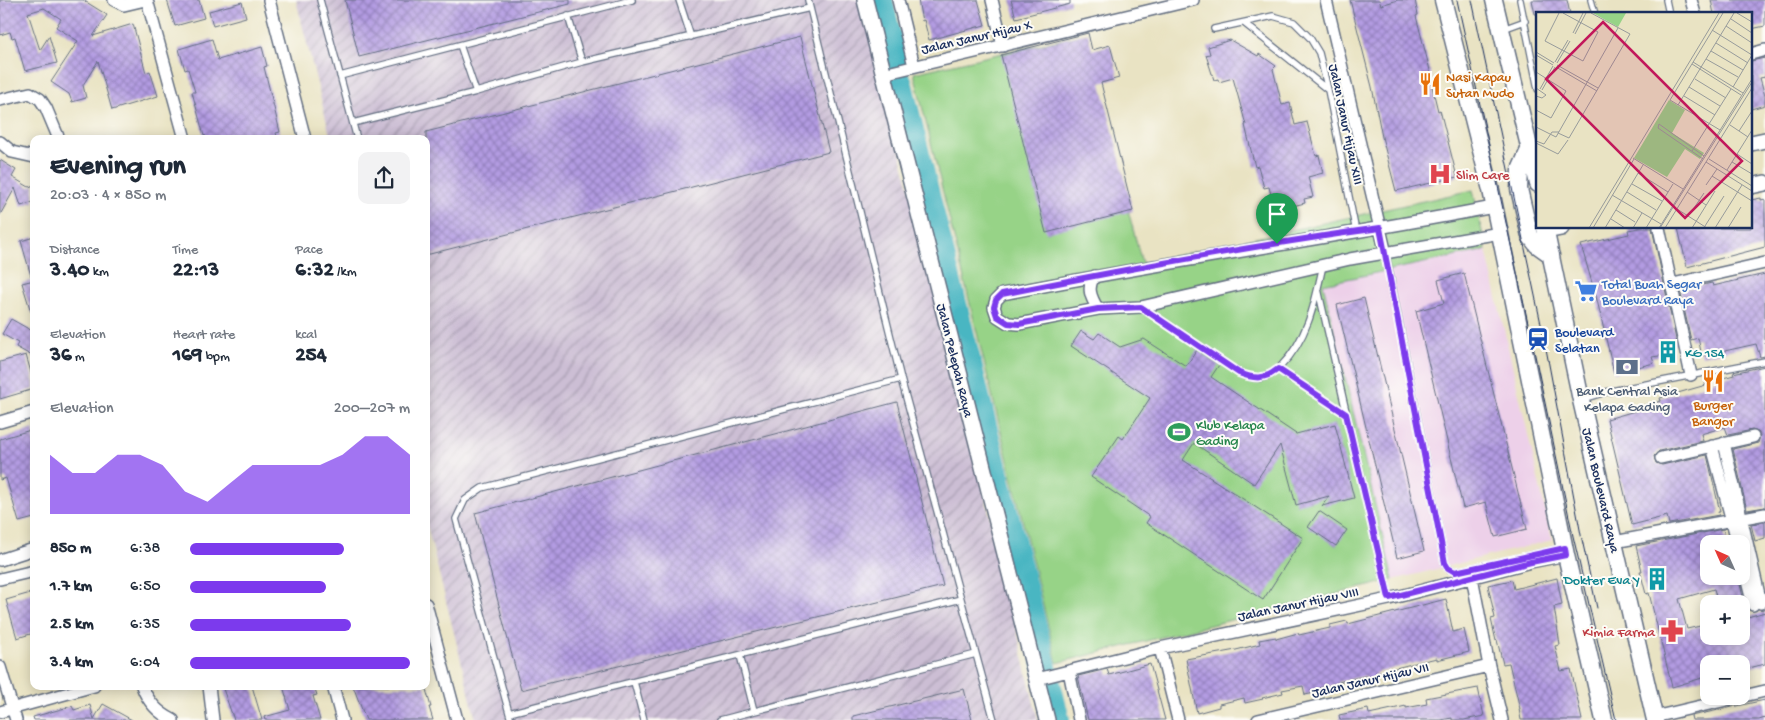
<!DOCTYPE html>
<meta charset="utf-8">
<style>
:root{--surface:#fff;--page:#f2f2f3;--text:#1f2937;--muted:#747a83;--accent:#7c3aed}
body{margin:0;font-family:"Gochi Hand",sans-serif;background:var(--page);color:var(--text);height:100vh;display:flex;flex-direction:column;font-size:19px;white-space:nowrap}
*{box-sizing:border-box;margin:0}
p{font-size:16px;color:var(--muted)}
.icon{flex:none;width:28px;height:28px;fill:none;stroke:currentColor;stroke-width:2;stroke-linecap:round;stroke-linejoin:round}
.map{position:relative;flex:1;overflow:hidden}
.side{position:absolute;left:30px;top:135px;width:400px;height:555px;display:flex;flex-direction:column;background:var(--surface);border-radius:10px;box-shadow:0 2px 12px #0003}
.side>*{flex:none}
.needle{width:32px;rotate:315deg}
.tools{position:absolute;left:1700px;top:535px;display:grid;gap:10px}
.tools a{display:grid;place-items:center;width:50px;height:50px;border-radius:10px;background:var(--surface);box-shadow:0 2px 12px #0003;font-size:25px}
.pin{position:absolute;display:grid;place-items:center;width:42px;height:42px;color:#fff;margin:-51px -21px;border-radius:50% 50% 50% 0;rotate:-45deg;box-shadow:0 0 5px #0007}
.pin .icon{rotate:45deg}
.round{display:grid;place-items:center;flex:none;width:52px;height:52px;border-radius:10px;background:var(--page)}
.summary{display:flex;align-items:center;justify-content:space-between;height:85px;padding:0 20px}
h1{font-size:28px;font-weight:700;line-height:38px}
.stats{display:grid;grid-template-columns:repeat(3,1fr);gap:8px;height:85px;padding:5px 20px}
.stats div{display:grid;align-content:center}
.stats b{font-size:21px;font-weight:700}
.stats small{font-size:14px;font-weight:400}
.stats p{font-size:14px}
.chart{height:140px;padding:10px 20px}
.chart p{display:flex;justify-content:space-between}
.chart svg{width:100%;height:90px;margin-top:5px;fill:var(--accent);opacity:.7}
ul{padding:0 20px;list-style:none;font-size:16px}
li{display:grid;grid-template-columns:80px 60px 1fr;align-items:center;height:38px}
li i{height:12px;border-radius:6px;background:var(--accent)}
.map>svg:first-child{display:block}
.built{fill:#edd0e9}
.industrial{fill:url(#industrial-furrows)}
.pitch{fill:#97d387;stroke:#598172}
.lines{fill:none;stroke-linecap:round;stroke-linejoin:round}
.river{stroke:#48b6c2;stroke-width:24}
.building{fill:url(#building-cross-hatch)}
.service-casing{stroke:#636e81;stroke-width:8}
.minor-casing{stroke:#636e81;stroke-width:14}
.tertiary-casing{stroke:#636e81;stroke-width:18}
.secondary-casing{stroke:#636e81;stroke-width:19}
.service{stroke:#fff;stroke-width:5.5}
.minor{stroke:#fff;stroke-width:11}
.tertiary{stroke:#fff;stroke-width:15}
.secondary{stroke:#fff;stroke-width:16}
.tram{stroke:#1b2f5e;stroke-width:1}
.route-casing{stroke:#fff;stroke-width:10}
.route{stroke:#7c3aed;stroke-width:6}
.labels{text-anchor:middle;stroke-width:4;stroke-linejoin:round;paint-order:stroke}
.street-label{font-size:14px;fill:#1b2f5e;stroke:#fdfcf7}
.food-label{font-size:14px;fill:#c56008;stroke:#fdfcf7;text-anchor:start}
.health-label{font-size:14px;fill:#be3a42;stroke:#fdfcf7;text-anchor:start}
.shop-label{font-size:14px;fill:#366cbe;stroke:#fdfcf7;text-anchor:start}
.transit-label{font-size:14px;fill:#164399;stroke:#fdfcf7;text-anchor:start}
.culture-label{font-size:14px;fill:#0d838f;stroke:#fdfcf7;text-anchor:start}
.service-label{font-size:14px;fill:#4e5e75;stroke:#fdfcf7}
.leisure-label{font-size:14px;fill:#27864d;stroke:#fdfcf7;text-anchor:start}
.inset-road{fill:none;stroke:#979b9b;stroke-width:1}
.view{fill:#c2185b;fill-opacity:0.15;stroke:#c2185b;stroke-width:2.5}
.inset-edge{fill:none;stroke:#1b2f5e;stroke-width:2.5}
</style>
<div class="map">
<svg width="1765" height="720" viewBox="0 0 1765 720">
<defs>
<pattern id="industrial-furrows" width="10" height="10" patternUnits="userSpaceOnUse" patternTransform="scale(1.25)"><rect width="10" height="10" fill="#ccbed4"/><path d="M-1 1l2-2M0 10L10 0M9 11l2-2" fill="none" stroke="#a59baf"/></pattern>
<pattern id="building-cross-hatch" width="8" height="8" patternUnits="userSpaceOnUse" patternTransform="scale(1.25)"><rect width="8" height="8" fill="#b39be2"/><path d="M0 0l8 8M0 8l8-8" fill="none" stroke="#917fba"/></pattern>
</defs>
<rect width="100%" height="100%" fill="#fdfcf7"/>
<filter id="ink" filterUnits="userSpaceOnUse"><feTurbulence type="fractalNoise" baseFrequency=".02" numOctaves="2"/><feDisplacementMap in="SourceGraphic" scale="10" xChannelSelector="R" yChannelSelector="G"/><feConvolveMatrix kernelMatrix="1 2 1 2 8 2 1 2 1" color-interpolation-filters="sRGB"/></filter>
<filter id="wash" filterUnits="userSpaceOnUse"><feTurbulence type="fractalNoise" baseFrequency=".0096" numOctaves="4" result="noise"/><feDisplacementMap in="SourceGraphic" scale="20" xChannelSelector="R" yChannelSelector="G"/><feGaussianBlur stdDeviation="1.12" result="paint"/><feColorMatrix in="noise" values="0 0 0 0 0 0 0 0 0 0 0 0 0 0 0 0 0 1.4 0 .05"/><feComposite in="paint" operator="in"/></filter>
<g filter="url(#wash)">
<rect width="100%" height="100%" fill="#e9e3c3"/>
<path class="built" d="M1486 250 1552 540 1393 580 1323 284Z"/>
<path class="industrial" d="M296 0H862L952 358 1038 720H476L426 522V139H331Z"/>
<path class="pitch" d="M1082 35 1142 263 1473 190 1486 250 1323 284 1393 580 1057 663 914 73Z"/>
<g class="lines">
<path class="river" d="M881 0 895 60
M900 81 1058 720"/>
</g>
<g id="blocks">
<path class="building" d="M0 0H83L107 15 93 36 133 24 146 73 150 71 158 96 112 110 98 61 83 85 86 98 72 102 69 94 51 82 78 41 56 27 61 19 44 8 28 13 40 50 49 36 57 63 25 71 15 37 12 38 10 32 0 35Z
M167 0H199L204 18 175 26Z
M345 0H570V4L359 57Z
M918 0H978L985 25 929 40 924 20 922 21Z
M1011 0H1070V4L1016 18Z
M1350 0H1379L1381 5 1398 0H1415L1418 15 1416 16 1432 78H1430L1438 111 1440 110 1457 177 1396 191 1382 137 1372 87Z
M1532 0H1567L1570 14H1535Z
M1711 0H1765V26L1751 29V14H1714Z
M242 2 246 17 213 26 209 11Z
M1088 33 1092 50 1110 45 1119 78 1101 83 1133 211 1046 233 1001 55Z
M800 37 829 152 426 255V132Z
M212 39 218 60 262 47 267 66 264 67 280 132 276 133 278 139H206L205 135 204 136 192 92H195L188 69 185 70 179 49Z
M1230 40 1258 56 1259 54 1276 66 1273 69 1282 105 1290 103 1295 125 1307 122 1316 156 1319 155 1323 173 1308 177 1313 197 1304 199 1305 203 1280 209 1279 206 1274 207 1269 187 1264 188 1258 166 1255 167 1245 125H1246L1233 78 1219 82 1218 79 1214 80 1206 55 1210 54 1208 47Z
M1765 58V77L1760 78 1765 96V105L1751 109V61Z
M0 160 16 170 12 177 29 187 34 185V202L21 206 15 188 0 215Z
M1761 198V200L1765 199V247L1687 267 1678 228H1751V200Z
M1639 228H1652L1677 344 1672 345 1673 354 1652 357 1654 363 1614 373 1597 300 1581 245 1629 234 1628 230Z
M34 237V275L31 276 21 241Z
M1464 273 1527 529 1495 537 1486 502 1463 508 1416 311 1444 303 1438 280Z
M1765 274V356L1760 357 1756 344 1702 356 1698 338 1691 340 1680 290 1712 283 1713 286Z
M34 280V312H31L22 283Z
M1364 298 1424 551 1397 558 1337 305Z
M11 319 34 332V357L16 347 18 343 2 334Z
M1081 331 1094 339 1099 333 1120 347 1144 339 1186 366 1197 350 1219 365 1211 377 1296 434 1335 424 1354 498 1322 506 1329 496 1296 505 1280 445 1254 484 1194 443 1183 460 1303 538 1263 600 1146 523 1150 517 1091 477 1119 436 1123 439 1150 398 1071 346Z
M26 355 34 383V389L0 399V362Z
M1765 366V507L1747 510 1733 449 1758 443 1760 435 1758 432 1752 430 1728 435 1725 427 1701 434 1703 441 1659 451 1654 456 1656 463 1662 465 1707 455 1720 512H1718L1719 515 1669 524 1667 516 1632 525 1607 419 1642 409 1641 406 1661 401 1660 398 1706 385 1705 383 1734 375 1733 373Z
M897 402 943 586 521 690 475 513Z
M34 429V518L19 522 6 478 0 480V439Z
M1319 511 1347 530 1336 546 1308 527Z
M1765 522V538L1755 541 1751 524Z
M1723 529 1727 544H1709V576H1738L1743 597 1718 604 1714 589 1679 599 1687 629 1709 624V636H1741V619L1765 612V664L1741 670V664H1709V676L1672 687 1649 593 1646 594 1640 571H1642L1636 546Z
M1557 578 1562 605 1554 607 1560 645 1555 646 1561 671 1571 669 1582 720H1521L1519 709H1520L1509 663 1503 664 1497 640 1496 641 1491 619 1495 618 1488 585 1512 580 1514 589Z
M34 592V633L17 638 6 600Z
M1446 599 1453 632 1464 629 1469 652 1437 660V658L1419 662 1376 673 1378 678 1366 680 1365 676 1338 682 1339 684 1319 688 1320 692 1305 695 1303 686 1282 690 1283 693 1262 698 1263 699 1245 703 1244 698 1219 704V707L1197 713 1186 659 1236 650 1260 644 1259 640 1276 637V639L1298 633 1299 635 1330 628V625L1347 621 1348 624Z
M1150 664 1165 720H1088L1078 676 1107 669 1109 675Z
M222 686H252L262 720H234Z
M283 686H314L317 695 313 696 320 720H265L264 717 290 710Z
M353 686H425L431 707H429L433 720H366Z
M1478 688 1484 716 1464 720H1452V718L1441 720H1340L1339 715 1368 709 1369 714 1406 706V708L1427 704 1426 698Z
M964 689 972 720H853V716Z
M1765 700V718L1759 720H1692L1691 716Z
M103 704 132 720H34L33 717 72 706 74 710 90 705 94 719Z"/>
</g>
</g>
<g filter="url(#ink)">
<use href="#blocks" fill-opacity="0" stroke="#636e81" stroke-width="1"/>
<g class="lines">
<defs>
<path id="service" d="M320 0 357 139
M679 0 691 37
M808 0 901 379 994 720
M1520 0 1538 89
M1591 0 1595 14
M1666 0 1669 14
M568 16 582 62
M1244 23 1328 90
M1214 29 1273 16 1294 22 1310 38 1319 53 1328 90 1356 232
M1503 29 1525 21
M460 45 476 92
M340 76 632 0
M353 123 476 92 582 62 810 8
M1386 254 1445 563 1448 568 1455 572 1564 548
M1318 289 1389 599
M1142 307 1239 373C1246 376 1254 379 1261 378 1269 377 1275 372 1281 366 1308 339 1315 302 1323 265
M1278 369 1346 414
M1583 399 1606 392 1765 361
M740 655 754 711
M634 682 644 720
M509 713 961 599
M511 720 456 519 465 500 482 488 901 379
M720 720 976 654"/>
<path id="minor" d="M114 0 124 5 145 0
M147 0 185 139
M269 0 305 139
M898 0 914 66
M992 0 1003 46
M1326 0 1386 254
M1691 0 1695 14
M1751 54 1765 50
M883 74 1193 0
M0 100 30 93 40 99 46 108 59 139
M0 142 12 152 34 157
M1494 207C1331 238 1166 262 1002 294L996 300 994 307 997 316 1008 323 1019 324 1098 309 1141 307 1350 259 1500 233
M1659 228 1691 375
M1095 276C1086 287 1091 298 1098 309
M1673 284 1765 263
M0 422 34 412
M1724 443 1761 603
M1712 446 1738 544
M1661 458 1753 437
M1614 542 1765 514
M1741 557 1753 605
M0 560 34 549
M1472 577 1489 666 1502 720
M0 579 34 571
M426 604 457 720
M1708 614 1709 613
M1160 648 1178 720
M0 667 16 720
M1069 671 1079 720
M1037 679 1160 648 1389 599 1531 562 1566 555
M142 686C148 702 158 713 173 720
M209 686 213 720
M333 686 342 720
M0 712 94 686
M1654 717 1765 691
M1258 720 1489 666"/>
<path id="tertiary" d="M865 0 1047 720
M1751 143 1765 140
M1751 186 1765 183
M1546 231 1561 228"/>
<path id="secondary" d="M1443 0 1491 190 1566 555 1604 720
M1494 0 1538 184
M1529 150 1520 170 1519 189 1530 236 1537 245 1551 255
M1545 228 1581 400 1655 720"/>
</defs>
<use href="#service" class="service-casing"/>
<use href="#minor" class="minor-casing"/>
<use href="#tertiary" class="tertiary-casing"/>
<use href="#secondary" class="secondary-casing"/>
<use href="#service" class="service"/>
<use href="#minor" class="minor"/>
<use href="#tertiary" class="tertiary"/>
<use href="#secondary" class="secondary"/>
<path class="tram" d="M1457 0 1532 341 1573 536 1616 720
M1472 0 1544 338 1581 535 1597 608"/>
</g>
</g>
<g class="lines" filter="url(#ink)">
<defs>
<path id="route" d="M1380 228 1445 563 1448 568 1455 572 1565 548 1566 555 1531 562 1389 598 1346 414 1278 369C1265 380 1254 379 1239 373L1141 307 1098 309 1019 324 1008 323 997 316 994 307 996 300 1002 294C1127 269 1254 245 1380 228Z"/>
</defs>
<use href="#route" class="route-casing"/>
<use href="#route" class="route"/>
</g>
<defs>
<symbol id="restaurant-bare" viewBox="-9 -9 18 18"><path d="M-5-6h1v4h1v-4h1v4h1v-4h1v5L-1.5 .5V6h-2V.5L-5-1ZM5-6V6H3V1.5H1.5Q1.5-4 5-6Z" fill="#e8710a" stroke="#fdfcf7" stroke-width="2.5" paint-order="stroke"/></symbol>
<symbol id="hospital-bare" viewBox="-9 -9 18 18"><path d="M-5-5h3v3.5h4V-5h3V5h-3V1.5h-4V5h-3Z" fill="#e0444e" stroke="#fdfcf7" stroke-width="2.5" paint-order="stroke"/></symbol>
<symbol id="supermarket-bare" viewBox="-9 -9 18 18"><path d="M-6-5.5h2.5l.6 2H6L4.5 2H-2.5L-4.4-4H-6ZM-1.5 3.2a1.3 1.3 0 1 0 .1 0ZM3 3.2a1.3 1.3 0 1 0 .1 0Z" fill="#3f7fe0" stroke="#fdfcf7" stroke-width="2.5" paint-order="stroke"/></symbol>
<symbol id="station-bare" viewBox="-9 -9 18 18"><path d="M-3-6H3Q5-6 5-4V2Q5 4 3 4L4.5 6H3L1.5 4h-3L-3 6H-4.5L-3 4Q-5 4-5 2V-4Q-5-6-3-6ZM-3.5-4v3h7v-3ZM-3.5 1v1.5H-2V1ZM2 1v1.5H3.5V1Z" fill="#1a4fb4" stroke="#fdfcf7" stroke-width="2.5" paint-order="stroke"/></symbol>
<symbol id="building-bare" viewBox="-9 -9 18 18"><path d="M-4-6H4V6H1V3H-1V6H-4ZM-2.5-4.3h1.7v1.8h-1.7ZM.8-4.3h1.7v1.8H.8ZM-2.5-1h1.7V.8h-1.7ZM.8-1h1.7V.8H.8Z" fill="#0f9aa8" stroke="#fdfcf7" stroke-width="2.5" paint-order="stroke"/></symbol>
<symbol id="bank-bare" viewBox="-9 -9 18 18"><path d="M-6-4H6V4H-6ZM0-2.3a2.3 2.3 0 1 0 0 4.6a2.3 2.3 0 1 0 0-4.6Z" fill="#5c6f8a" stroke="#fdfcf7" stroke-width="2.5" paint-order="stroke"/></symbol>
<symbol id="stadium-bare" viewBox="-9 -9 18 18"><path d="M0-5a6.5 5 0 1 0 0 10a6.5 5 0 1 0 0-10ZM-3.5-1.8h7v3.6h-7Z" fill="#2e9e5b" stroke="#fdfcf7" stroke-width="2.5" paint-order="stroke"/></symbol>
<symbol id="pharmacy-bare" viewBox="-9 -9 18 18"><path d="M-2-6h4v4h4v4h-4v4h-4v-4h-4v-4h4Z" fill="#e0444e" stroke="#fdfcf7" stroke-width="2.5" paint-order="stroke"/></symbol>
</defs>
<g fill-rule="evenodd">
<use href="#restaurant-bare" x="1414" y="68" width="32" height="32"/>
<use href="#hospital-bare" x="1424" y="158" width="32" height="32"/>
<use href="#supermarket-bare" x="1570" y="275" width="32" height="32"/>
<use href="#station-bare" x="1522" y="323" width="32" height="32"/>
<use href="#building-bare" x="1652" y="336" width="32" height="32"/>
<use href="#bank-bare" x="1611" y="351" width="32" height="32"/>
<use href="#restaurant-bare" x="1697" y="365" width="32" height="32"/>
<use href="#stadium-bare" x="1163" y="416" width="32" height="32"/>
<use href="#building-bare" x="1641" y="563" width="32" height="32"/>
<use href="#pharmacy-bare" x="1656" y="615" width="32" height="32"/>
</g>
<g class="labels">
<g class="street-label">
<text transform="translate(976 36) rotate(-13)" y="5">Jalan Janur Hijau X</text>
<text transform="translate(1347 124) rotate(78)" y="5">Jalan Janur Hijau XIII</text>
<text transform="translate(956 360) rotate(76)" y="5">Jalan Pelepah Raya</text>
<text transform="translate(1602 490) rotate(77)" y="5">Jalan Boulevard Raya</text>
<text transform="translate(1298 603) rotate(-12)" y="5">Jalan Janur Hijau VIII</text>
<text transform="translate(1370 679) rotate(-13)" y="5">Jalan Janur Hijau VII</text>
</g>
<g class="food-label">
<text x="1446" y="81">Nasi Kapau<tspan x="1446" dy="16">Sutan Mudo</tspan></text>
<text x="1713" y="409" text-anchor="middle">Burger<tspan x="1713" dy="16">Bangor</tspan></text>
</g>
<g class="health-label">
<text x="1456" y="179">Slim Care</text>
<text x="1655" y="636" text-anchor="end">Kimia Farma</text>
</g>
<g class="shop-label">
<text x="1602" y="288">Total Buah Segar<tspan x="1602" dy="16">Boulevard Raya</tspan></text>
</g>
<g class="transit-label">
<text x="1555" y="336">Boulevard<tspan x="1555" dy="16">Selatan</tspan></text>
</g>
<g class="culture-label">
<text x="1685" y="357">KG 154</text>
<text x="1640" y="584" text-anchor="end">Dokter Eva Y</text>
</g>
<g class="service-label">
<text x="1627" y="395">Bank Central Asia<tspan x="1627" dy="16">Kelapa Gading</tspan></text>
</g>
<g class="leisure-label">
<text x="1196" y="429">Klub Kelapa<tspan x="1196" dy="16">Gading</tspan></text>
</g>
</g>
<g transform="translate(1536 12)">
<rect width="216" height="216" fill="#e9e3c3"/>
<path d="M57 1H90L82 15Z" fill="#97d387"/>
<path d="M133 88 149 98 136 121 168 141 164 147 149 137 131 165 98 146Z" fill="#97d387"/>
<path class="inset-road" d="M23 1 9 29 47 49 62 20 27 1M201 1 216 10M195 7 216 21M190 14 216 31M176 18 216 43M37 21 47 1M39 22 50 1M180 31 212 51M175 39 207 58M0 40 18 51M0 43 17 53M170 47 202 65M19 50 32 28M157 50 207 81M21 51 34 29M156 52 205 83M21 53 62 76M20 55 61 79M0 60 30 79 15 106 0 98M159 67 190 86M153 75 184 94M197 75 216 43M0 76 10 83 6 86 0 84M4 77 17 54M6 78 19 55M148 84 179 103M134 88 187 1M134 88 184 118M142 93 198 1M123 112 122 116 167 147M123 112 168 144M194 113 212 125M0 115 20 125 82 16M203 119 216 99M22 121 33 126 94 22 55 1M0 129 8 132 16 120H23M0 131 22 142 32 128M156 139 195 77M201 142 216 152M97 146 147 177M173 147 216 174M170 150 216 179M196 150 216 162M191 158 216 118M102 161 132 180M176 164 216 189M96 172 126 189M170 173 181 157M91 180 120 198M151 180 170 193M76 183 125 212M158 196 168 181M141 197 171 216M80 198 99 210M75 207 89 216M169 214 188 184M53 216 183 1M57 216 98 147M69 216 107 153M97 216 106 201M110 216 137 172M123 216 216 67M124 216 216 70M129 216 216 76M156 216 179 179M179 216 206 173M192 216 205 195"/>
<path class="view" d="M67 10 206 149 149 206 10 67Z"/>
<rect width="216" height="216" class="inset-edge"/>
</g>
</svg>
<div class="tools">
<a><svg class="needle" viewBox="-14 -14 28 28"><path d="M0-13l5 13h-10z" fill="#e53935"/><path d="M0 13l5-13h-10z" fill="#747a83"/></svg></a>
<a>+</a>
<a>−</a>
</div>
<div class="pin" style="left:1277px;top:244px;background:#1e9e55"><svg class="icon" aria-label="arrive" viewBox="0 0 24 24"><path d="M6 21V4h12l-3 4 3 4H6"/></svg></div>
<section class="side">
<div class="summary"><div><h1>Evening run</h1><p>20:03 · 4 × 850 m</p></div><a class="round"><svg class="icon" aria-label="share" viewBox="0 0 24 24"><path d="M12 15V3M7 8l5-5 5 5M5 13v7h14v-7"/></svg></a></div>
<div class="stats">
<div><p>Distance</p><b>3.40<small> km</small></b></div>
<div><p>Time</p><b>22:13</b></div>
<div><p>Pace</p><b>6:32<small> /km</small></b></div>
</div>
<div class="stats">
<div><p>Elevation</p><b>36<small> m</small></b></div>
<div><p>Heart rate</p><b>169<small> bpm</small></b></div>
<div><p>kcal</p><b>254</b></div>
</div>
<div class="chart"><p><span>Elevation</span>200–207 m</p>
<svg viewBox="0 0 160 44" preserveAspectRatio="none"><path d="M0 44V15L10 24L20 24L30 15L40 15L50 20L60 33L70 38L80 29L90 20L100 20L110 20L120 20L130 15L140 6L150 6L160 15V44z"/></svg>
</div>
<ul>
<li><b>850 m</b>6:38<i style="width:70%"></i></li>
<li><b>1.7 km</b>6:50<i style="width:62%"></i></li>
<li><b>2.5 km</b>6:35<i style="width:73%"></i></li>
<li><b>3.4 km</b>6:04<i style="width:100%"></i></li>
</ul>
</section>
</div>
